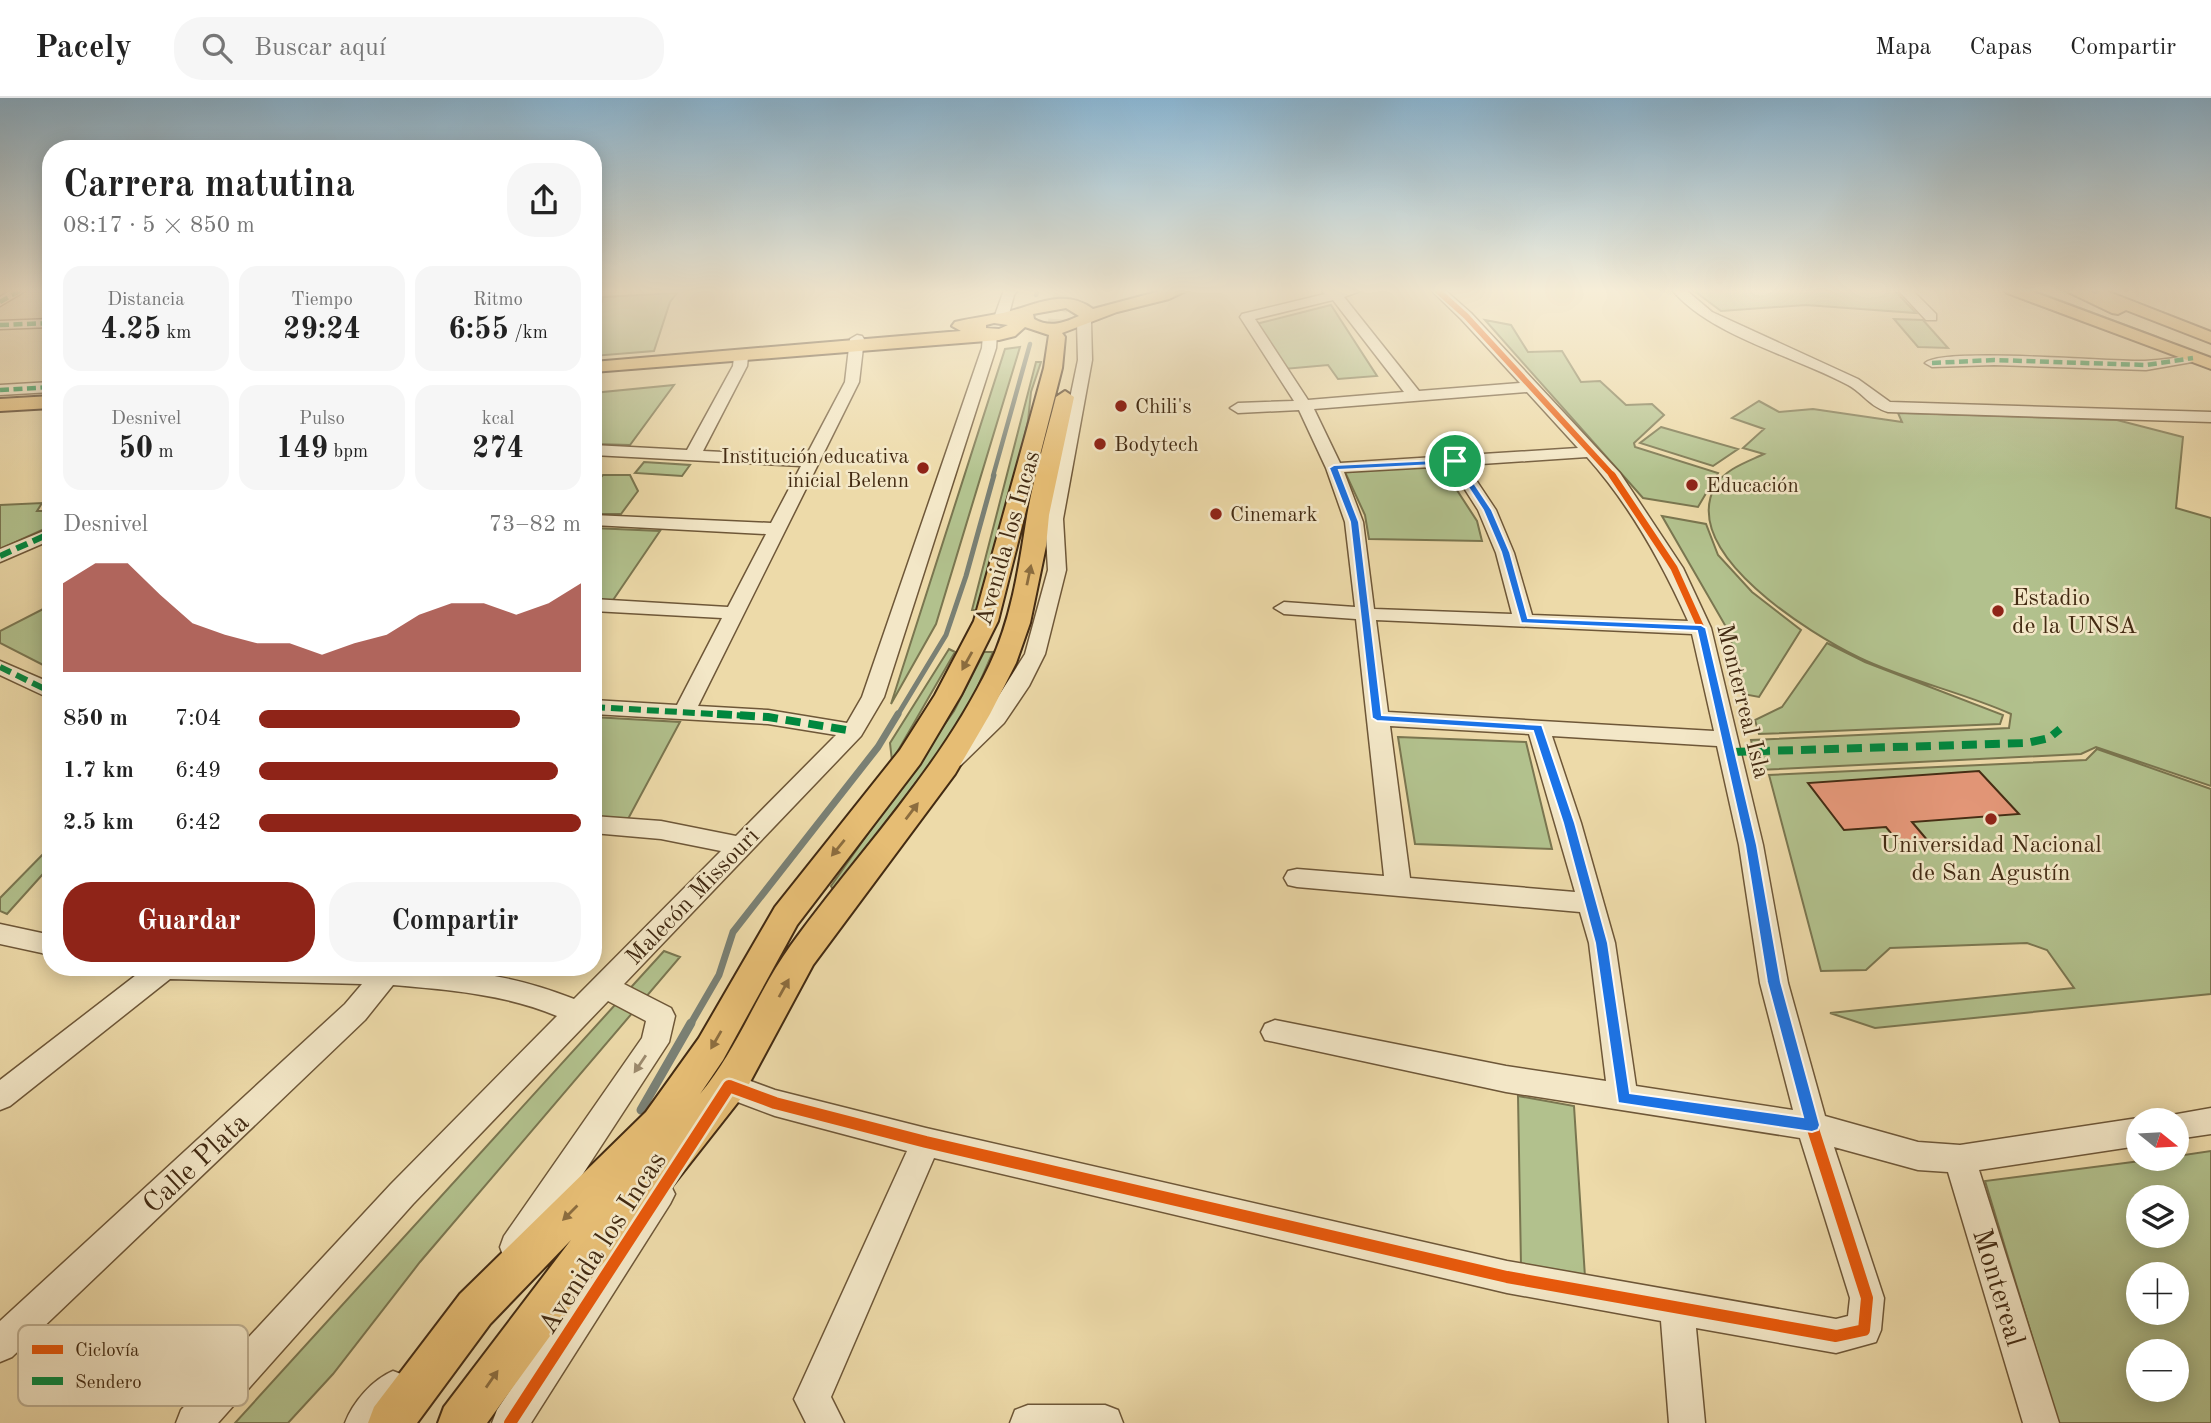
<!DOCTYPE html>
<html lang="es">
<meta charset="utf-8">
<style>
:root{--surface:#fff;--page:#f6f6f6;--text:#222;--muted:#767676;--line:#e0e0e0;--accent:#8f2418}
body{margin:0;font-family:"Old Standard TT",serif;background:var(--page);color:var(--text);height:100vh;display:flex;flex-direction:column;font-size:26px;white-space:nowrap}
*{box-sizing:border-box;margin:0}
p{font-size:23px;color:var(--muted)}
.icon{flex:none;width:38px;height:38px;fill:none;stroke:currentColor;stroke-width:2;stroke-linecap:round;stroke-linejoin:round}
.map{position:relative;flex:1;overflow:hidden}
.details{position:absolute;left:42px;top:42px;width:560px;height:836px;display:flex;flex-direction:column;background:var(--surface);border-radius:28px;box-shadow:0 4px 18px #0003}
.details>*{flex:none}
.needle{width:46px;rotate:108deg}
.controls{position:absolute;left:2126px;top:1010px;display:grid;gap:14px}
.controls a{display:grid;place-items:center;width:63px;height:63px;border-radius:50%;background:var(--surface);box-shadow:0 4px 18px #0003;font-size:35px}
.pin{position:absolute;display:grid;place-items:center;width:60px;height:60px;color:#fff;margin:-30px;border:4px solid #fff;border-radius:50%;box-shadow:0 2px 7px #0007}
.round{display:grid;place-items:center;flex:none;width:74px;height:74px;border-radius:28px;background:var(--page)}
.summary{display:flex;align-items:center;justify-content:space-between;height:119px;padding:0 21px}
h1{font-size:38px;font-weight:800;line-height:52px}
.stats{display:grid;grid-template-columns:repeat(3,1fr);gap:10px;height:119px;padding:7px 21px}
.stats div{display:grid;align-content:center;border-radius:18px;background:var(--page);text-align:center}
.stats b{font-size:30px;font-weight:800}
.stats small{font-size:19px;font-weight:400}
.stats p{font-size:19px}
.chart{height:196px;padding:14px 21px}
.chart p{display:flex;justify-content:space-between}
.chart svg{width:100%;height:126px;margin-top:7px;fill:var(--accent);opacity:.7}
.primary-button{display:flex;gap:14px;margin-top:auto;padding:14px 21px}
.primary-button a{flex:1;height:80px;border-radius:28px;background:var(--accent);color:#fff;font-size:28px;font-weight:800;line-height:80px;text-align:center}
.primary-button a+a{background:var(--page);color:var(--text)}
ul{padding:0 21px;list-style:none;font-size:23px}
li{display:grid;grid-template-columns:112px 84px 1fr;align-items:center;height:52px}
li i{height:18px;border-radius:9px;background:var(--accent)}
header{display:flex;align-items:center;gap:42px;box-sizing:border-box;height:98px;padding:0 35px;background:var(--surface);border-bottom:2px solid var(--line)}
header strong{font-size:33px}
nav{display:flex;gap:38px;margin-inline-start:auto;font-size:24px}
.search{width:490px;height:63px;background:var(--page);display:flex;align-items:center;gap:18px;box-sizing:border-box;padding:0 24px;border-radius:28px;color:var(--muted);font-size:26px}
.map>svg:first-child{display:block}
.green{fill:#b2c18d;stroke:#7a7650;stroke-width:2;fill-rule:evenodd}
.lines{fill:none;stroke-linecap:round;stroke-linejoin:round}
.stream-far3{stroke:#7a8074;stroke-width:4.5}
.stream-far2{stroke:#7a8074;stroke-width:5}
.stream-far1{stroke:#7a8074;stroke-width:7}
.stream{stroke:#7a8074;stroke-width:9}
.building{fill:#e7997b;stroke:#432b13;stroke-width:2}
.major-tunnel{stroke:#cbb78b;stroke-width:18;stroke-dasharray:18 9;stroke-linecap:butt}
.minor-casing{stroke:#6e5738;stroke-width:3}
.major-casing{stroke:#432b13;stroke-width:4}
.minor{fill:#f3e7c7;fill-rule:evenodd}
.major{fill:#e6bd74;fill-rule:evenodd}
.quiet-far2{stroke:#00873e;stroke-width:4.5;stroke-dasharray:9 4.5;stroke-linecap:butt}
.quiet-far1{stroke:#00873e;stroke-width:6;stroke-dasharray:12 6;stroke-linecap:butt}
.quiet{stroke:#00873e;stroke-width:8;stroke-dasharray:15 8;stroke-linecap:butt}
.cycleway-far3-casing{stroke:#f3e7c7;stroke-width:9}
.cycleway-far2-casing{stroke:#f3e7c7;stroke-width:10}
.cycleway-far1-casing{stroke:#f3e7c7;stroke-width:14}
.cycleway-casing{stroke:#f3e7c7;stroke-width:17}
.cycleway-far3{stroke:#e8590c;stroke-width:6}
.cycleway-far2{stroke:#e8590c;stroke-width:7}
.cycleway-far1{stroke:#e8590c;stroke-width:10}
.cycleway{stroke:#e8590c;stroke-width:12}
.oneway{fill:#8c6d3f}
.oneway2{fill:#9b896d}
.route{fill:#1a73e8;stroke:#fff;stroke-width:2;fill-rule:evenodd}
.poi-dot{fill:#8f2418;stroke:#f3e7c7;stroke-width:2.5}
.labels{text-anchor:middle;stroke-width:5;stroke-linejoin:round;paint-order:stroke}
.far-poi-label{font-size:21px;fill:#432b13;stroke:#f3e7c7;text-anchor:start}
.street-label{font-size:24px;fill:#432b13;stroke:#f3e7c7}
.poi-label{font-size:24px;fill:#432b13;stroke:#f3e7c7;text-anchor:start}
.near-street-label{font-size:28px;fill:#432b13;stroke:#f3e7c7}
.key{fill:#f3e7c7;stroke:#beaf91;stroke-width:2}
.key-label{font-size:19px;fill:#432b13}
</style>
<header>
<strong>Pacely</strong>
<div class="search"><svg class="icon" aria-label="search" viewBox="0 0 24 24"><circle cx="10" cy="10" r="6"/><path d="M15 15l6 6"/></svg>Buscar aquí</div>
<nav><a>Mapa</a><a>Capas</a><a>Compartir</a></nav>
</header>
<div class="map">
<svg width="2211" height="1325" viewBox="0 0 2211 1325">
<rect width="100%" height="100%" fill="#eddaa9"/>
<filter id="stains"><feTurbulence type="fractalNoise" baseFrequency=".00286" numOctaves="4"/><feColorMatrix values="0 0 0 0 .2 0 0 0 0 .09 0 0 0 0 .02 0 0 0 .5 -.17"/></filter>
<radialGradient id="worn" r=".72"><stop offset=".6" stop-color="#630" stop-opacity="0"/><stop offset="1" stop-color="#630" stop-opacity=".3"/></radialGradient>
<path class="green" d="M1693 192H1894L1916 215 1806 207 1721 213Z
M677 195 670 204 654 253 593 258V241L603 199Z
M1331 207 1377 278 1338 281 1328 267 1284 271 1256 226Z
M1894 221 1923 222 1948 250 1918 249Z
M1485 222 1511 227 1528 254 1562 253 1581 284 1600 283 1626 307 1652 306 1664 317 1634 345 1635 349 1718 375 1698 409 1643 400Z
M1020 249 936 526 891 606 1005 251Z
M1036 264H1041L1031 294 1028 323 984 512H972Z
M674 287 630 347 593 346V295Z
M1759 303 1779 314 1813 311 1902 324 1898 315 2117 322 2183 339 2176 410 2211 420V688L2096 649 2081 656 1758 672 1751 642 2009 630 2011 616C1962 594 1908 583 1860 560 1811 536 1679 456 1715 388 1725 371 1747 364 1764 356L1743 350 1764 331 1732 320Z
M1661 329 1738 351 1713 368 1640 345Z
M644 364 690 367 682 378 635 375Z
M1440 366 1477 423 1482 443 1369 441 1365 417 1345 374Z
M603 377H630L638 393 621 416H601L593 408V387Z
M42 405 37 413H51V428L0 451V407Z
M1662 418 1706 426 1718 457 1752 494 1801 532 1759 599 1743 596 1729 534Z
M593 430 660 433 611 505 593 504Z
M51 507V571L0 545V533Z
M1827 545 1865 564 2003 617 2000 626 1759 636 1755 622 1782 609Z
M949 551 955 554 892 663 890 645Z
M984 554H993L971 604 940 653 834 793 831 788 954 613Z
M593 619 680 624 628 721 593 719Z
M1398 639 1526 644 1552 751 1415 746Z
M2097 651 2211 691V896L1875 930 1830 915 2074 890 2047 852 2027 845 1890 850 1866 872 1821 873 1769 677 2086 662Z
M51 748V767L7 816 0 813V800Z
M664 853 680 859 420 1164 333 1276 288 1325H235Z
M1518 998 1574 1008 1585 1179 1521 1168Z
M2211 1053V1325H2058L1985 1083 2156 1061 2177 1060V1058ZM2138 1099H2177V1138H2138ZM2138 1176H2177V1214H2138ZM2138 1253H2177V1292H2138Z"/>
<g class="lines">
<path class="stream-far3" d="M2029 192 2157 240
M1036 197 1038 192
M993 378 1030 246"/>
<path class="stream-far2" d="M897 618 946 537 966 478 994 377"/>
<path class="stream-far1" d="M690 927 719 877 733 834 878 649 898 616"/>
<path class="stream" d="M641 1012 691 925"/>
</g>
<path class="building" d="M1979 673 2019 716 1912 724 1928 743 1899 745 1886 729 1844 732 1808 685Z"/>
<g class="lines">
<path class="major-tunnel" d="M1056 239 1058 212 1063 197"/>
<defs>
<path id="minor" d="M11 192H27L0 208V199Z
M1004 192H1018L1014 197 1008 220 1001 224 994 220Z
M1321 192H1363L1344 199 1419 293 1520 285 1461 221 1431 192H1445L1471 215 1620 375 1683 470 1711 530 1763 747 1788 885 1825 1018 1918 1044 1960 1047 2138 1020 2142 1022H2138V1048L1979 1072 2059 1325H2023L1948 1074 1918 1072 1834 1049 1884 1200 1881 1232 1876 1244 1836 1255 1696 1230 1705 1325H1669L1661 1223 1507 1195 934 1060 831 1299 844 1325H806L794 1301 907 1053 775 1018 735 1003C729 1013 721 1013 711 1009L706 1000 719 979 729 975 775 992 926 1030 1507 1163 1836 1221 1848 1218 1850 1200 1800 1040 1506 994 1265 942 1261 934 1265 926 1275 922 1506 968 1606 983 1589 845 1580 814 1297 789 1288 787 1284 780 1288 773 1297 771 1384 778 1356 521 1284 516 1274 510 1284 504 1355 509 1345 424 1326 370 1299 312 1238 315 1230 310 1238 305 1294 303 1240 219 1242 216 1325 196ZM1333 202 1404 294 1308 302 1255 221ZM1527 294 1578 350 1340 365 1314 311ZM1587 359C1630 407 1662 465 1688 523L1532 517 1514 455 1496 412 1466 367ZM1450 368 1478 412 1496 455 1512 516 1374 511 1363 424 1344 374ZM1376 522 1692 536 1714 633 1388 614ZM1390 628 1529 636 1575 794 1410 780ZM1552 638 1717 648 1739 747 1760 885 1793 1012 1636 988 1615 845 1581 725Z
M1672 192H1686L1712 214 1858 281 1890 304 2211 314V324L1888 314C1870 309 1863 295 1848 287 1794 258 1711 238 1672 192Z
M1898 192H1912L1936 216V222H1926Z
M1084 220 1091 224 1092 262 1063 421 1066 472 1045 556 1029 588 1004 625 961 667 953 670 945 667 942 662 945 657 988 615 1025 556 1048 472 1045 421 1078 262 1077 224Z
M51 221V229L0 231V223Z
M990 232 997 236 996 250 884 599 861 638 624 886 671 910 675 918 669 944 528 1160 516 1165 504 1160 500 1149 504 1138 642 940 646 923 608 903 413 1106 218 1325H176L181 1312 391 1086 557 918C504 896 450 892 393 887L365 922 12 1259 0 1264V1223L345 906 362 886 170 881 10 1008 0 1012V982L140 874 139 870C201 870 264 870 326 870 419 870 486 866 574 901L721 753 661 741 593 735V718L661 723 736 738 836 637 768 626 593 616V602L677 607 722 520 593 513V501L728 509 766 436 593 427V417L771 425 801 368 593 357V347L687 352 733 268 734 259 741 255 748 259 747 268 703 353 806 358 845 284 850 241 857 237 862 238 864 241 859 284 698 608 768 612 847 625 862 599 982 250 983 236Z
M2193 256 2198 257 2200 260 2198 263 2146 272 1994 267 1932 269 1925 265C1942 249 2110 264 2145 263 2161 262 2177 260 2193 256Z
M51 284V294L0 297V287Z
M51 430V442L0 464V451Z
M0 563 51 585V601L0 577Z
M0 826 51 837V857L0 846Z
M2211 1010V1036L2177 1041V1022H2165L2166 1018Z
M659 1081 670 1086 675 1096 670 1106 531 1325H492L497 1312 648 1086Z
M393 1273 406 1278 411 1291 406 1304 387 1325H345C353 1304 372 1282 393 1273Z
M1028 1307H1105L1118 1312 1123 1325H1010L1015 1312Z"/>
<path id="major" d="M1164 192H1188L1169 201 1117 214 1062 235 1065 239 1062 270 998 523 961 597 920 666 797 827 723 962 700 996C738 951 757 894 791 847 858 754 940 671 990 566 1012 519 1019 468 1027 418 1034 378 1046 338 1056 299L1065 293 1074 299 1049 417 1046 448 1030 525 1016 565 990 616 955 676 813 867 742 999 669 1092 600 1169 487 1325H438L444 1309 571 1142 490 1226 417 1325H368L374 1309 460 1196 646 1014 699 940 775 809 900 652 935 597 974 523 1044 270 1049 237 1025 229 1015 238 999 242 593 274V264L961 233 952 228 955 224C971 220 988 218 1003 215 1034 208 1064 189 1093 211ZM1066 210 1079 218C1063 225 1050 230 1034 221L1033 216ZM994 225 1008 227 999 231 986 230V227Z
M2005 192H2028L2211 260V271L2007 195Z
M2064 192H2086L2096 196 2103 192 2109 194 2211 234V245L2126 212 2118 216 2112 215Z
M51 298V310L0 313V301Z"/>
</defs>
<use href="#minor" class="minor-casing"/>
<use href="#major" class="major-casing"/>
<use href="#minor" class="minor"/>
<use href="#major" class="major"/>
<path class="quiet-far2" d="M0 204 21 192
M0 227 51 225
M1932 265 1994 262 2146 267 2193 260
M0 292 51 289"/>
<path class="quiet-far1" d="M0 458 51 435
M0 569 51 594
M593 609 748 618"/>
<path class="quiet" d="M717 616 768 619 853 633
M1732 654 2027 645 2049 640 2060 631"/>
<defs>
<path id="cycleway-far3" d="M1437 192 1466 218 1613 378"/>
<path id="cycleway-far2" d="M1612 377 1674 470 1701 530 1721 618"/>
<path id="cycleway-far1" d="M1721 616 1751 747 1774 885 1785 927"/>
<path id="cycleway" d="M510 1325 729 988 775 1005 926 1044 1507 1179 1836 1238 1864 1232 1867 1200 1812 1028 1785 925"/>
</defs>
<use href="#cycleway-far3" class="cycleway-far3-casing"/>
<use href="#cycleway-far2" class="cycleway-far2-casing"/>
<use href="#cycleway-far1" class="cycleway-far1-casing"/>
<use href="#cycleway" class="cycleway-casing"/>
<use href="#cycleway-far3" class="cycleway-far3"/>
<use href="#cycleway-far2" class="cycleway-far2"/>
<use href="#cycleway-far1" class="cycleway-far1"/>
<use href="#cycleway" class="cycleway"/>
</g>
<defs><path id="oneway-solid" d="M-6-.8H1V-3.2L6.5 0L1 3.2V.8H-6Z" transform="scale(1.75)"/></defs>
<g class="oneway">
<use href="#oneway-solid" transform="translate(1029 477) rotate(-78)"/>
<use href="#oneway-solid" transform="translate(967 563) rotate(119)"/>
<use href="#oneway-solid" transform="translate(912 713) rotate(-53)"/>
<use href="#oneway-solid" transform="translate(838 750) rotate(129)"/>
<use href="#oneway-solid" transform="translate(784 890) rotate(-61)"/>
<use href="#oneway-solid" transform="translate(716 942) rotate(120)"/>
<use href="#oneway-solid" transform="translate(570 1115) rotate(135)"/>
<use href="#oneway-solid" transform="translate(492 1281) rotate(-55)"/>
</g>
<use class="oneway2" href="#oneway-solid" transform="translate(640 966) rotate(124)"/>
<linearGradient id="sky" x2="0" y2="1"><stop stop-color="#8ab6d3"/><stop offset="0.51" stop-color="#f7eed8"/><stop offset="1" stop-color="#f7eed8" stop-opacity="0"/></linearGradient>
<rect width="2211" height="378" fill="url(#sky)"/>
<path class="route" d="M1458 361 1492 412 1510 454 1528 520 1701 527 1706 530 1757 747 1781 884 1820 1027 1818 1032 1812 1034 1618 1005 1595 845 1563 725 1533 633 1377 623 1372 620 1350 424 1329 370 1334 367ZM1453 366 1483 412 1501 454 1521 525 1697 533 1745 747 1767 884 1803 1019 1630 995 1608 845 1575 725 1542 627 1382 617 1359 424 1339 372Z"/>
<g class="poi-dot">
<circle cx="1121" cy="308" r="7"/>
<circle cx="1100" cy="346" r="7"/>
<circle cx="923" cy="370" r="7"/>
<circle cx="1692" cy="387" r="7"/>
<circle cx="1216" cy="416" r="7"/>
<circle cx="1998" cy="513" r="7"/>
<circle cx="1991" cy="721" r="7"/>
</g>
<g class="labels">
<g class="far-poi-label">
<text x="1135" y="315">Chili's</text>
<text x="1114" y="353">Bodytech</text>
<text x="909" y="365" text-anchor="end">Institución educativa<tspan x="909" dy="24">inicial Belenn</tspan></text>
<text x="1706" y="394">Educación</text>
<text x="1230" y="423">Cinemark</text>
</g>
<g class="street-label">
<text transform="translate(1007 440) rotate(-74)" y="8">Avenida los Incas</text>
<text transform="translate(1744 603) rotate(76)" y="8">Monterreal Isla</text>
<text transform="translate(692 798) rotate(-46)" y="8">Malecón Missouri</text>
</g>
<g class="poi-label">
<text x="2012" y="507">Estadio<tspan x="2012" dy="28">de la UNSA</tspan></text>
<text x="1991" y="754" text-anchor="middle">Universidad Nacional<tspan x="1991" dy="28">de San Agustín</tspan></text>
</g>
<g class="near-street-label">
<text transform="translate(195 1064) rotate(-43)" y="10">Calle Plata</text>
<text transform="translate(601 1144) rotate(-57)" y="10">Avenida los Incas</text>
<text transform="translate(2000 1189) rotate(73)" y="10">Montereal</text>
</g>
</g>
<rect x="18" y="1227" width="230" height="81" rx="10" class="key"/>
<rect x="32" y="1247" width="31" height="9" fill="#e8590c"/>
<rect x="32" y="1279" width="31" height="8" fill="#00873e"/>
<g class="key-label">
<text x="75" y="1258">Ciclovía</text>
<text x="75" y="1290">Sendero</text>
</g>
<rect width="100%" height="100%" filter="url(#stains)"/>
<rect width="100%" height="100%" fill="url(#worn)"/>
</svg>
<div class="controls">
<a><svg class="needle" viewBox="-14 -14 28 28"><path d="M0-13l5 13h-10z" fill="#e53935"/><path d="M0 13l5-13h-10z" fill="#767676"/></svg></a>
<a><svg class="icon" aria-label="layers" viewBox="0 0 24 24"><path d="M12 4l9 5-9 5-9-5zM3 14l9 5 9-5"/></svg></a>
<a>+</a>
<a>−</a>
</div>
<div class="pin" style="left:1455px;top:363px;background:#1e9e55"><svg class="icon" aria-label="arrive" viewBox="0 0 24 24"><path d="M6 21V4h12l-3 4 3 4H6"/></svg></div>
<section class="details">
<div class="summary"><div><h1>Carrera matutina</h1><p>08:17 · 5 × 850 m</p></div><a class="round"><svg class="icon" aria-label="share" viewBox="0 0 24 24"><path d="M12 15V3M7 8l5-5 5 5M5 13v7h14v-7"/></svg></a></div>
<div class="stats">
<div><p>Distancia</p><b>4.25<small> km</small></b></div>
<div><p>Tiempo</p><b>29:24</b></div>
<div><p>Ritmo</p><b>6:55<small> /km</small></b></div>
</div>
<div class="stats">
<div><p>Desnivel</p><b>50<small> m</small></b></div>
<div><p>Pulso</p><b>149<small> bpm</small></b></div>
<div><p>kcal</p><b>274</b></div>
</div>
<div class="chart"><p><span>Desnivel</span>73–82 m</p>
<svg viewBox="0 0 160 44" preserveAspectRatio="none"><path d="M0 44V13L10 6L20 6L30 17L40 27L50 31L60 34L70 34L80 38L90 34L100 31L110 24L120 20L130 20L140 24L150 20L160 13V44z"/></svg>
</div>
<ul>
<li><b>850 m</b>7:04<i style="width:81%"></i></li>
<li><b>1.7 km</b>6:49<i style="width:93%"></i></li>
<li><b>2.5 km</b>6:42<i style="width:100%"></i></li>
</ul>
<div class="primary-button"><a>Guardar</a><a>Compartir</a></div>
</section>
</div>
